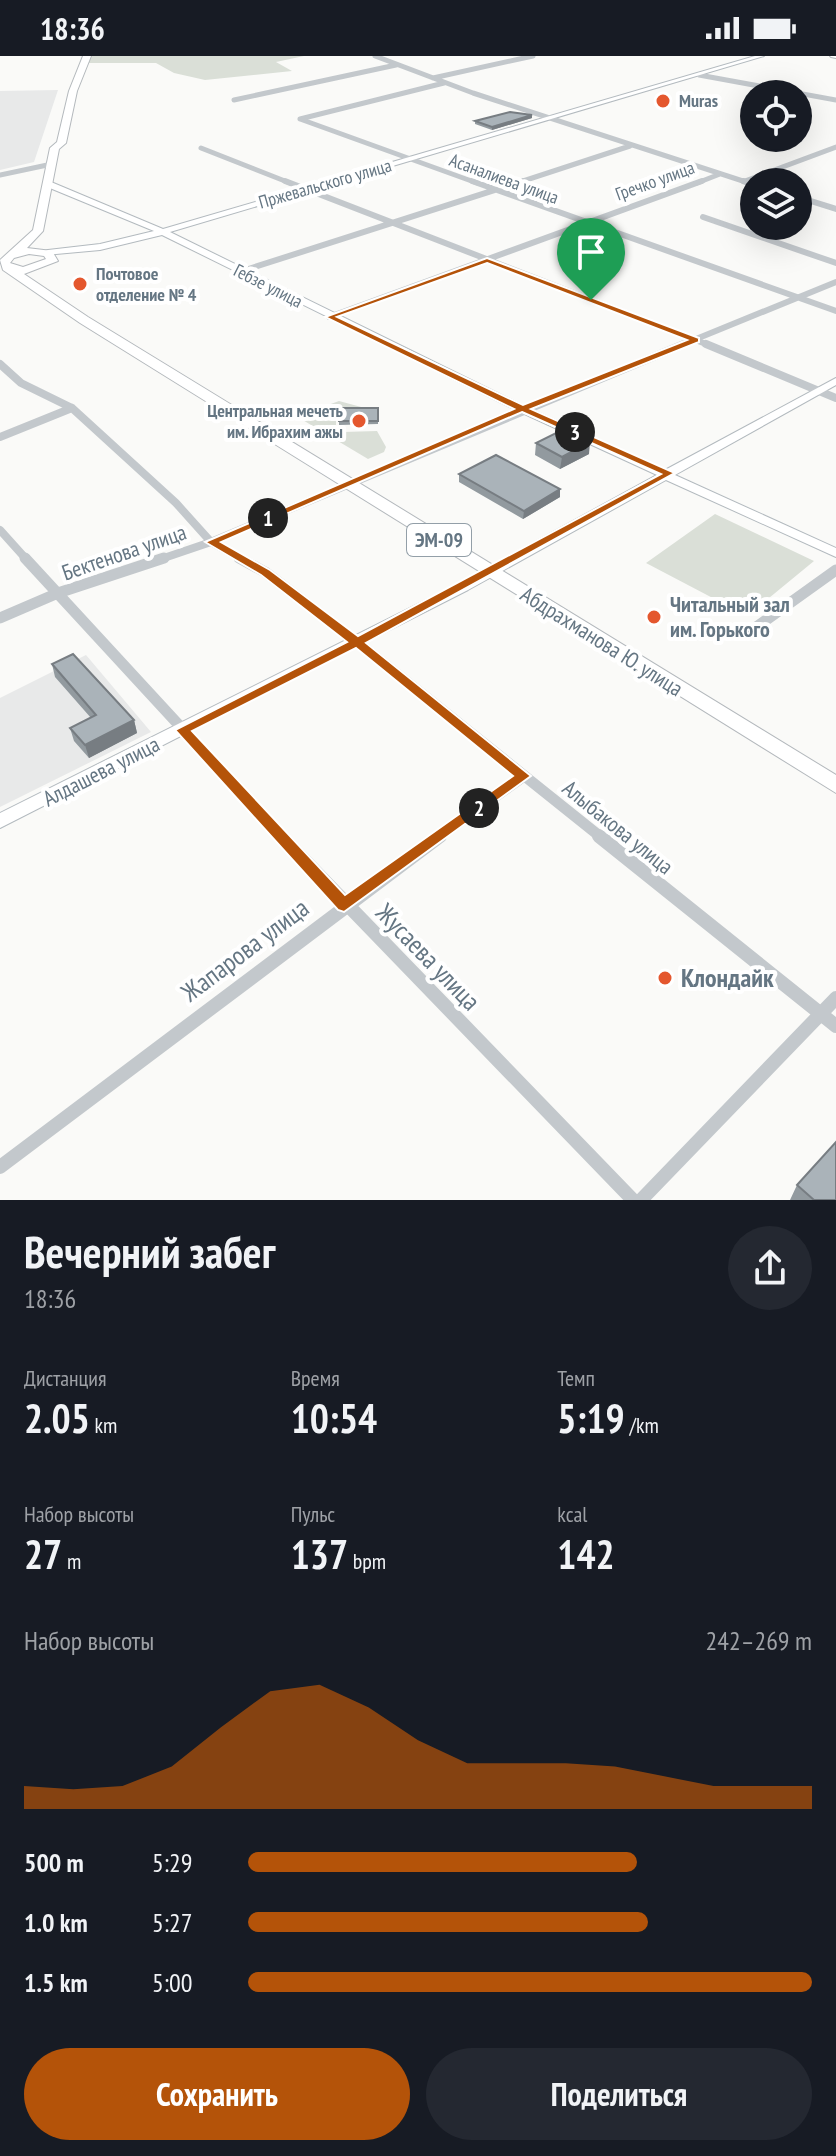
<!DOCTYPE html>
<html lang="ru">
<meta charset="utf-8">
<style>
:root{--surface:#171b24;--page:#242831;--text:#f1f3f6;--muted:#9ea1a6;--accent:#b45309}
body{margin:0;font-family:"PT Sans Narrow",sans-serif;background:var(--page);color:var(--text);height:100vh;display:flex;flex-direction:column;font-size:30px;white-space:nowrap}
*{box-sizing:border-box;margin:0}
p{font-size:26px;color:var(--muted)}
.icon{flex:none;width:44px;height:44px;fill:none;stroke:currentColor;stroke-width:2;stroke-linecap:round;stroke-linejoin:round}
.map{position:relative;height:1144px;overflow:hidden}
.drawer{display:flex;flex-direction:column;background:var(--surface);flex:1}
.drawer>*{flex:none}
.buttons{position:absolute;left:740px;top:24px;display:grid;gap:16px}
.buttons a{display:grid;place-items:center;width:72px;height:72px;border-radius:50%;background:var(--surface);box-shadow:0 8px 32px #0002;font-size:40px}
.pin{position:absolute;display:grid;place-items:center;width:68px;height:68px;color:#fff;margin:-82px -34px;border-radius:50% 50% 50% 0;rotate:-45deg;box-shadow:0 0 8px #0007}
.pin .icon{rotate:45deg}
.km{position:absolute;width:40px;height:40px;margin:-20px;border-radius:50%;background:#222;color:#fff;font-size:22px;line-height:40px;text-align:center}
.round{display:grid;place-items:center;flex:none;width:84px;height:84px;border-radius:42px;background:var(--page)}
.summary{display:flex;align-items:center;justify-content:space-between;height:136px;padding:0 24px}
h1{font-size:44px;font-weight:800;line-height:60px}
.figures{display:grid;grid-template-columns:repeat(3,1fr);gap:12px;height:136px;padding:8px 24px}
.figures div{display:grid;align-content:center}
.figures b{font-size:40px;font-weight:800}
.figures small{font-size:22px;font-weight:400}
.figures p{font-size:22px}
.chart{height:224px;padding:16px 24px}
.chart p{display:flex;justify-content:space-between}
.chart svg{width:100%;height:144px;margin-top:8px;fill:var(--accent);opacity:.7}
.primary-button{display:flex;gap:16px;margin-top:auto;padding:16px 24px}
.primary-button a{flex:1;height:92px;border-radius:48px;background:var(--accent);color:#fff;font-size:32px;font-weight:800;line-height:92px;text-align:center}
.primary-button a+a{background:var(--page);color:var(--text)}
ul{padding:0 24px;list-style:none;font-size:26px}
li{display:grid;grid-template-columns:128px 96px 1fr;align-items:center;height:60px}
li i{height:20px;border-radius:10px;background:var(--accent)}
.status{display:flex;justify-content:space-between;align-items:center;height:56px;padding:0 40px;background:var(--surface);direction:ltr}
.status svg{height:22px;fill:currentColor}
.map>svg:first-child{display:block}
.built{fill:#e8e9e9}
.green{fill:#dadfd7}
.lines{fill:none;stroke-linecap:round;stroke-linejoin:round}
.secondary-casing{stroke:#b3babf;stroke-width:2}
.primary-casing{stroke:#b5babe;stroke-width:2}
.highway-casing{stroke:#b4b9bd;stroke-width:2}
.street-far4{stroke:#c3c8cc;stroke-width:5}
.street-far3{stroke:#c3c8cc;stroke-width:6}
.street-far2{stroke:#c3c8cc;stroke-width:8}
.street-far1{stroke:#c3c8cc;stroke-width:11}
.street{stroke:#c3c8cc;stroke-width:14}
.secondary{fill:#fff;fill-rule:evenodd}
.primary{fill:#fff;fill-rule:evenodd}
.highway{fill:#fff;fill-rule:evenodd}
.wall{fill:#929a9f}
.shaded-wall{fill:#777d82}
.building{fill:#aab3b9;stroke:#777d82;stroke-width:2}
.route{fill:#b45309;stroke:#fff;stroke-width:2;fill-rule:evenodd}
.poi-dot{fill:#e4572e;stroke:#fff;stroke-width:3}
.labels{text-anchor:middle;stroke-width:8;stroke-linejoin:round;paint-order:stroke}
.far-poi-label{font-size:18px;font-weight:bold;fill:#657683;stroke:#fff;text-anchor:start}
.far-street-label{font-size:18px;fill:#657683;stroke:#fff}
.shield{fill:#fff;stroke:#939fa8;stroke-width:2}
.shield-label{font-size:20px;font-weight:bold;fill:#657683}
.street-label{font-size:22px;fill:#657683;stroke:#fff}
.poi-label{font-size:22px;font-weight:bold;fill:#657683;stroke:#fff;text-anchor:start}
.near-street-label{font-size:26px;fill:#657683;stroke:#fff}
.near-poi-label{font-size:26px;font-weight:bold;fill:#657683;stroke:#fff;text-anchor:start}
</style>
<div class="status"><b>18:36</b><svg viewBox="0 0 49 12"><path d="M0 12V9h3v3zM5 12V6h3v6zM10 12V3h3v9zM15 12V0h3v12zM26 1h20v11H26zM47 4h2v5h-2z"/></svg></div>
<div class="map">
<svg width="836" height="1144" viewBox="0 0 836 1144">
<rect width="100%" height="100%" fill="#fafaf8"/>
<path class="built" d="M58 34 34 106 0 114V35Z
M86 599 151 676 0 751V642Z"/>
<path class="green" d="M91 0H304L276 6 292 15 205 24 174 17 156 7H87Z
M339 345 376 355H340L336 357V369L343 376 377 375 386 391 384 396 368 403 301 363 306 357Z
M715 458 814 505 747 560 646 507Z"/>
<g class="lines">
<defs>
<path id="secondary" d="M755 0H764L170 176 526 351 665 414 836 322V329L675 419 836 492V501L666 424 468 534 0 772V757L458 528 657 419 518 355 162 179 100 194 45 199V195L48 194 100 188 154 175 45 130V126H51L163 173Z"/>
<path id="primary" d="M830 0H836V2L831 1Z"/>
<path id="highway" d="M83 0H91L77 35 66 87 59 93 43 175 27 192 52 195 58 205 24 218 88 261 836 719V737L80 267 3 214 0 204 33 174 50 92 57 86 69 35ZM29 198 44 200 46 203 23 211 10 207 14 202Z"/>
</defs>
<use href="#secondary" class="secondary-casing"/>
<use href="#primary" class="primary-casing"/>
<use href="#highway" class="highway-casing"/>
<path class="street-far4" d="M375 0 473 37 749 127
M699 19 836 44
M433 22 533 0
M234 44 396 9
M300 63 477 127
M300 63 444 27
M201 92 290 127
M0 119 52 108
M745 125 836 91
M517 127 630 90
M697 127 720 118"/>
<path class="street-far3" d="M285 125 711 290
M472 125 836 255
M743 125 754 128
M798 141 836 153
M703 161 836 207
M239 216 523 125
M329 261 702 125
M679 290 836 226"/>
<path class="street-far2" d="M706 288 836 342
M0 308 21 327 72 352 176 447 211 486 243 504
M0 381 72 352
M0 474 27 504
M158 504 211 486 684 288"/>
<path class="street-far1" d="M25 502 283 782
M239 502 265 516 357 586 602 782
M0 562 58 537 164 502
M748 577 836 514
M437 782 524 720"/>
<path class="street" d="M281 780 633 1144
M599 780 836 970
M0 1111 440 780
M641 1144 836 942"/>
<use href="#secondary" class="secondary"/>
<use href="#primary" class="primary"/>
<use href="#highway" class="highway"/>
</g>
<path class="wall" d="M532 59V62L492 74 475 68V65Z
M339 352H378V368L339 369Z
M536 387 589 398 560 413 535 399Z
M459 418 560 441 523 463 459 426Z
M52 608 134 664 137 677 89 702 74 685 70 672 91 662 55 621Z
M797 1129 836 1144H790Z"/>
<path class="shaded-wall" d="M532 59V62L492 74V71Z
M590 386 589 398 560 413 562 401Z
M560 433V441L523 463 524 455Z
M134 664 137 677 89 702 85 689Z"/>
<path class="building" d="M510 56 532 59 492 71 475 65Z
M339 352H378V365H339Z
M564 373 590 386 562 401 536 387Z
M496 399 560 433 524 455 459 418Z
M73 598 134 664 85 689 70 672 96 659 52 608Z
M836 1086V1144H814L797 1129Z"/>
<path class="route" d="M487 202 699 282V286L531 353 675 417 366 587 531 720 344 856 338 854 175 674 347 586 261 519 205 486 514 353 325 261ZM487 207 687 284 523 349 337 261ZM522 356 661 418 358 580 270 514 221 486ZM356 592 513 720 345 839 192 675Z"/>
<g class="poi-dot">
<circle cx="663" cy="45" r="8"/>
<circle cx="80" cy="228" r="8"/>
<circle cx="359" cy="365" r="8"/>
<circle cx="654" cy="561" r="8"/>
<circle cx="665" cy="922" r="8"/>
</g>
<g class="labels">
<g class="far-poi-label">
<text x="679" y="51">Muras</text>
<text x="96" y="224">Почтовое<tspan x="96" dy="21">отделение № 4</tspan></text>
<text x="343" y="361" text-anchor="end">Центральная мечеть<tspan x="343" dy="21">им. Ибрахим ажы</tspan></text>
</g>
<g class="far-street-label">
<text transform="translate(504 123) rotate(20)" y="6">Асаналиева улица</text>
<text transform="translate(655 125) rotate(-20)" y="6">Гречко улица</text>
<text transform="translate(325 128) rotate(-16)" y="6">Пржевальского улица</text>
<text transform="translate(268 230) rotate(27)" y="6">Гебзе улица</text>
</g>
<rect class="shield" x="407" y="468" width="64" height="32" rx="6"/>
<g class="shield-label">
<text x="439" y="491">ЭМ-09</text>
</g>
<g class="street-label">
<text transform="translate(124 496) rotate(-19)" y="8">Бектенова улица</text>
<text transform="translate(602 585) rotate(32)" y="8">Абдрахманова Ю. улица</text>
<text transform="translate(101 715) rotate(-27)" y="8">Алдашева улица</text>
<text transform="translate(618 771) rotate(39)" y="8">Алыбакова улица</text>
</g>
<g class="poi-label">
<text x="670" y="556">Читальный зал<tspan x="670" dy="25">им. Горького</tspan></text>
</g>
<g class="near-street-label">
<text transform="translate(245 894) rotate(-37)" y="9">Жапарова улица</text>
<text transform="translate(428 901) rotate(46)" y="9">Жусаева улица</text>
</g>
<g class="near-poi-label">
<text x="681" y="931">Клондайк</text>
</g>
</g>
</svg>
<div class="buttons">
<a><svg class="icon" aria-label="locate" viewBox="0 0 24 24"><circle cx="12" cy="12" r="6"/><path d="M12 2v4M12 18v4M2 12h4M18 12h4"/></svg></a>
<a><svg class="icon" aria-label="layers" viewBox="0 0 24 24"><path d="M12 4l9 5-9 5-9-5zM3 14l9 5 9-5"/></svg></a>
</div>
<div class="pin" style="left:591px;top:244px;background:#1e9e55"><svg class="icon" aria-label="arrive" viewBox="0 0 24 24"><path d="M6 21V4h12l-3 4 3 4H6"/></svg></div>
<b class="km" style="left:268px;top:462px">1</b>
<b class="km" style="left:479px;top:752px">2</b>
<b class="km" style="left:575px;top:376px">3</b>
</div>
<section class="drawer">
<div class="summary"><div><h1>Вечерний забег</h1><p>18:36</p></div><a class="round"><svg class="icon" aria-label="share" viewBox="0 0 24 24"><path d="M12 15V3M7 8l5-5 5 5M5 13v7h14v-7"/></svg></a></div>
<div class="figures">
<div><p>Дистанция</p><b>2.05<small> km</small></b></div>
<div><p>Время</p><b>10:54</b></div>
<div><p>Темп</p><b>5:19<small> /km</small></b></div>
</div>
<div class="figures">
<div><p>Набор высоты</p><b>27<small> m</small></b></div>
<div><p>Пульс</p><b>137<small> bpm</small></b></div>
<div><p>kcal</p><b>142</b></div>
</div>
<div class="chart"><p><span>Набор высоты</span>242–269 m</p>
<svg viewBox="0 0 160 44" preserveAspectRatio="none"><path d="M0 44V37L10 38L20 37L30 31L40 19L50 8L60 6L70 13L80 23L90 30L100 30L110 30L120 31L130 34L140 37L150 37L160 37V44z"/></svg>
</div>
<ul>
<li><b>500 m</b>5:29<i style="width:69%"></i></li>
<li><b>1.0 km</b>5:27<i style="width:71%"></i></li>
<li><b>1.5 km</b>5:00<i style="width:100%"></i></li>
</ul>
<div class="primary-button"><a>Сохранить</a><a>Поделиться</a></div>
</section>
